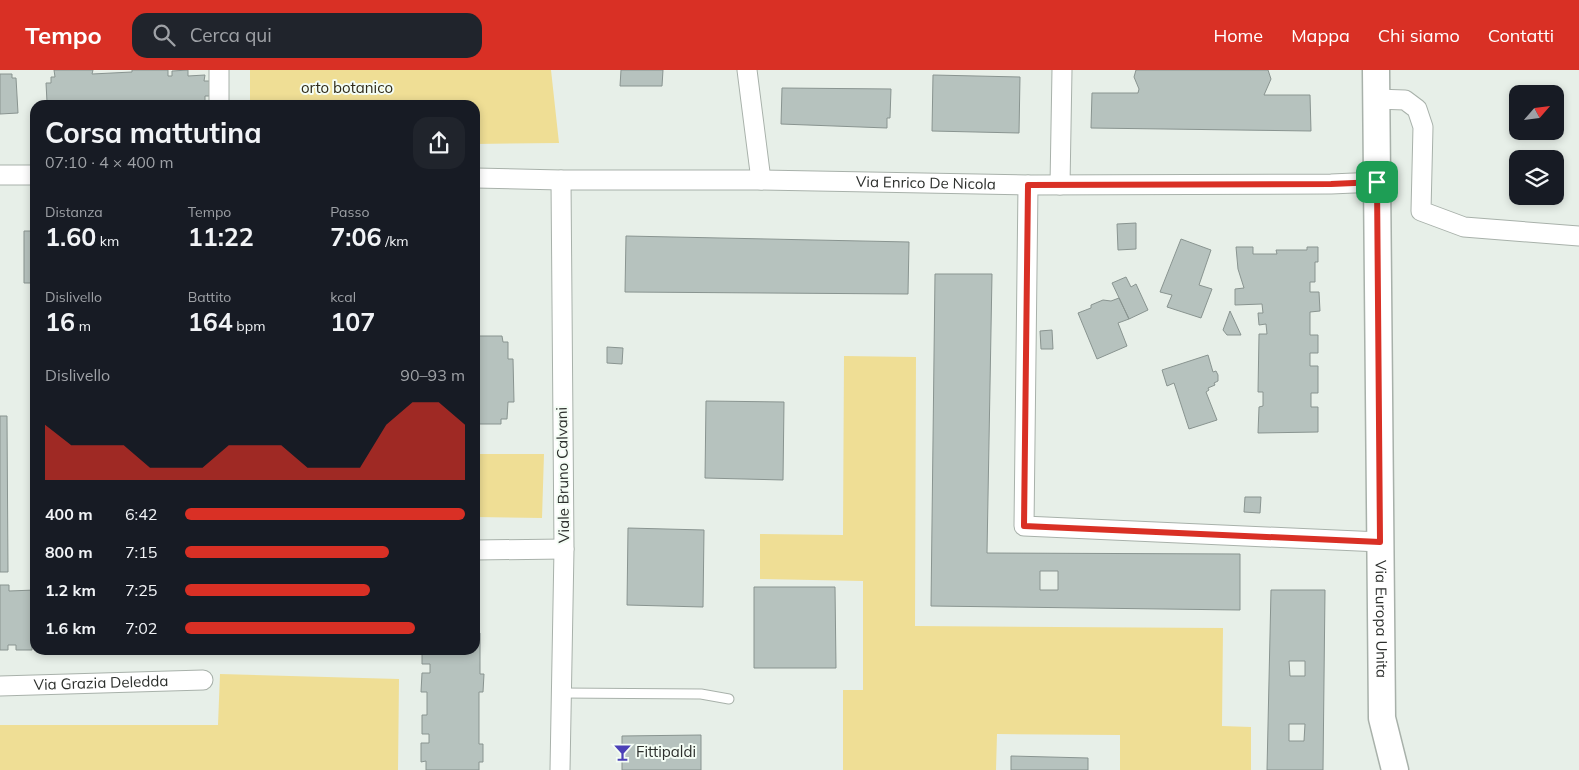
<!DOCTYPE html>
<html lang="it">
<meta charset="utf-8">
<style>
:root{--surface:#171b24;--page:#20242c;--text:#f1f3f6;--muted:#9ea1a6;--accent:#d93025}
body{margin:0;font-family:Mulish,sans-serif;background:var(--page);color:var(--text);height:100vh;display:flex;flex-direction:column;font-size:19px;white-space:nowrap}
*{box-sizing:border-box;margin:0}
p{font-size:16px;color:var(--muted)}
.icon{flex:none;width:28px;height:28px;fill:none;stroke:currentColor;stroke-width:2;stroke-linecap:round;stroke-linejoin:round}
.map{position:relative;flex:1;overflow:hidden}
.sheet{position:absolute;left:30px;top:30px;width:450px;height:555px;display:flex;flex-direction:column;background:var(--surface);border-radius:15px;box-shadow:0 2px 8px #0003}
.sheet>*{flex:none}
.needle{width:32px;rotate:62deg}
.tools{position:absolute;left:1509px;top:15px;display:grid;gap:10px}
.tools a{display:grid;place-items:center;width:55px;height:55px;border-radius:10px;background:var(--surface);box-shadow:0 2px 8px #0003;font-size:25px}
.pin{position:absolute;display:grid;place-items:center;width:42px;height:42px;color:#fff;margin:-21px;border-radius:10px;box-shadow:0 2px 8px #0006}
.round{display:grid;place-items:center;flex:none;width:52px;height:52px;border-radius:15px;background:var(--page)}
.summary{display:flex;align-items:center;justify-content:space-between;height:85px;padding:0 15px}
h1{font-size:28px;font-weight:700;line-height:38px}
.stats{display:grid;grid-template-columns:repeat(3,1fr);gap:8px;height:85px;padding:5px 15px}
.stats div{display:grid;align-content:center}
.stats b{font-size:25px;font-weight:700}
.stats small{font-size:14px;font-weight:400}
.stats p{font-size:14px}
.chart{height:140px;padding:10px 15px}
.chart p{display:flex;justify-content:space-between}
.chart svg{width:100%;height:90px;margin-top:5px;fill:var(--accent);opacity:.7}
ul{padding:0 15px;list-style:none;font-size:16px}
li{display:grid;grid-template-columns:80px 60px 1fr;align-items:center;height:38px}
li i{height:12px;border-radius:6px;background:var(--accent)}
header{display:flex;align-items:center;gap:30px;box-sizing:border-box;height:70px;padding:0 25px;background:var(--accent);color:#fff}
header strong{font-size:24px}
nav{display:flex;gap:28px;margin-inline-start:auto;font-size:18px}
.search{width:350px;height:45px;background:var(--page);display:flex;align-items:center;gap:12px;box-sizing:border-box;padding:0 18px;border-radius:15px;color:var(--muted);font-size:19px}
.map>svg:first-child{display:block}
.green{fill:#efde95}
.building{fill:#b6c2be;stroke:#899490;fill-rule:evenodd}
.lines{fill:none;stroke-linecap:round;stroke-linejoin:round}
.lane-casing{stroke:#a8b1aa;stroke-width:11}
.street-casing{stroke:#a8b1aa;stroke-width:21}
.secondary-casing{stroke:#a8b1aa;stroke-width:29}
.lane{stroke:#fff;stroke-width:9}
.street{stroke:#fff;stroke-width:19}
.secondary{stroke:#fff;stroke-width:26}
.route-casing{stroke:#fff;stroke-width:10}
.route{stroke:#d93025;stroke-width:6}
.labels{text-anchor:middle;stroke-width:4;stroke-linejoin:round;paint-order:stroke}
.park-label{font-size:15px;fill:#2f2a18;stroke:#f4fdf5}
.street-label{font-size:15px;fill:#2c2f2c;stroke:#f4fdf5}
.poi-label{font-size:15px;fill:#2c2f2c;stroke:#f4fdf5;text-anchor:start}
</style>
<header>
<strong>Tempo</strong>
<div class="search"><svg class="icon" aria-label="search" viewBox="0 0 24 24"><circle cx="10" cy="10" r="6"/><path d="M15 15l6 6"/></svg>Cerca qui</div>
<nav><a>Home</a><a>Mappa</a><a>Chi siamo</a><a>Contatti</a></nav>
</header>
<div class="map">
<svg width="1579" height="700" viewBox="0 0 1579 700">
<rect width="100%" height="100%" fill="#e7efe8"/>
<path class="green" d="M250 0H551L559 73 475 74V35H250Z
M844 286 916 287 915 556 1223 558 1222 656 1251 657V700H1120V665L997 664 996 700H843V620H863V511L760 509V464L843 465Z
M475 384H544L542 448 475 447Z
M220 604 399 609 398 700H0V655H218Z"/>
<path class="building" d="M54 0H93L92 4 132 2V0H168V6H172V1L188 0V6L205 5 204 11H210V26H205V35H51V31L47 32 46 13H51V7H55Z
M621 0H663L662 16H620Z
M1136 0H1268L1271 9 1264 25H1310L1311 61 1091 58 1092 23H1138L1139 19 1134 7Z
M0 4H12V8H16L18 43 0 44Z
M933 5 1020 7 1019 63 932 61Z
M782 18 891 19 890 48H887V58L781 54Z
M1136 153V179L1118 180 1117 154Z
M24 161H35V213H24Z
M626 166 909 172 908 224 625 222Z
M1181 169 1211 180 1199 215 1212 219 1201 248 1167 237 1172 225 1160 222Z
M1236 177H1253V184H1277L1276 180H1307V177H1318V192H1315V212H1310V222H1319L1320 241 1310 242V265H1318V283H1310V296H1318V323H1311V337H1318V362L1258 363 1259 337 1263 336V322H1258L1259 264H1267L1266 254 1259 255 1258 243H1263L1262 234 1235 235V219L1244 218 1238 199Z
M935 204H992L987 483 1240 484V540L931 536ZM1040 501H1058V520H1040Z
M1126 207 1131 217 1136 214 1148 240 1129 249 1112 213Z
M1119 228 1129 249 1118 253 1127 276 1097 289 1078 243 1091 238V235L1103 230 1111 231Z
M1230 241 1241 265H1227L1223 260Z
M1052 260 1053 279H1041L1040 261Z
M475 266H502L503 272H508V289H513L514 332H508L507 349H501V354H475Z
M607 277 623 278 622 294 607 293Z
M1208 285 1213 302 1216 301 1218 305V311L1214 313 1215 315 1208 318 1209 320 1206 322 1217 350 1189 359 1174 313 1167 316 1162 300Z
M706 331 784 332 783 410 705 408Z
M0 346H7L8 502H0Z
M1245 427H1261L1260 443 1244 442Z
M628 458 704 460 703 537 627 535Z
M0 515H9V521L35 520V574H32V580H16V575H8V580H0Z
M754 517H835L836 598H754Z
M1271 520H1325L1323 700H1267ZM1289 591H1305V606H1290ZM1289 654H1305L1304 671H1289Z
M475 563H480V604H484L483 622H479V674H483V692H479V700H426V691L421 692V673H429V664H422V645H427V622H421L422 603H430V594H422V580H475Z
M52 580H286L52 581Z
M701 665V700H622V666Z
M1011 686 1088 688V700H1011Z"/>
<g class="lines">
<defs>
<path id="lane" d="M561 623 701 624 729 629"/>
<g id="street">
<path d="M747 0 761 110"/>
<path d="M1376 29 1405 30 1417 39 1423 57 1421 141 1464 157 1579 166"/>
<path d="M219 35V0"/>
<path d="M0 105H35"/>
<path id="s1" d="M475 108 561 110H761L1028 115 1331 114 1377 112"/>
<path d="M1028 115 1024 456 1380 472"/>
<path d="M1060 115 1062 0"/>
<path d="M475 480 564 479"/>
<path id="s2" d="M0 616 203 610"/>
<path d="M560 700 564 479 561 110"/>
</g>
<g id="secondary">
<path id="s3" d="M1376 0 1382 648 1395 700"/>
</g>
</defs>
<use href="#lane" class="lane-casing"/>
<use href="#street" class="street-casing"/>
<use href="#secondary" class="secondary-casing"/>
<use href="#lane" class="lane"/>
<use href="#street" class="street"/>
<use href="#secondary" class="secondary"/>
</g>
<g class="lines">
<defs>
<path id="route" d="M1377 112 1380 472 1024 456 1028 115 1331 114Z"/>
</defs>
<use href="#route" class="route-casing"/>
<use href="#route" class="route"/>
</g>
<defs>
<symbol id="bar-bare" viewBox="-9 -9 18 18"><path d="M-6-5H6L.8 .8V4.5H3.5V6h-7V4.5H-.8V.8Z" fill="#4b40b7" stroke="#f4fdf5" stroke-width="2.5" paint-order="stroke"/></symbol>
</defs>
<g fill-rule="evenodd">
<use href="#bar-bare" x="610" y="670" width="25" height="25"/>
</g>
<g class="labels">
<g class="park-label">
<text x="347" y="23">orto botanico</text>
</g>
<g class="street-label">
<text dy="5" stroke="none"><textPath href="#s1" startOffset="451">Via Enrico De Nicola</textPath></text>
<text transform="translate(563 405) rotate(-91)" y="5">Viale Bruno Calvani</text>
<text dy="5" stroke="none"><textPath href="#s3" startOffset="549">Via Europa Unita</textPath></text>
<text dy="5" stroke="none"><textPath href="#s2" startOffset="101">Via Grazia Deledda</textPath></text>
</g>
<g class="poi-label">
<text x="636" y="687">Fittipaldi</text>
</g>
</g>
</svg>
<div class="tools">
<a><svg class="needle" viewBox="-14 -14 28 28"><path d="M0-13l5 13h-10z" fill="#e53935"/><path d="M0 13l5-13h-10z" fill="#9ea1a6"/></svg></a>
<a><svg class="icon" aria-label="layers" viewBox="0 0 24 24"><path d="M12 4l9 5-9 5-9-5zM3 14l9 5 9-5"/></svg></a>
</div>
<div class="pin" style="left:1377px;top:112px;background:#1e9e55"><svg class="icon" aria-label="arrive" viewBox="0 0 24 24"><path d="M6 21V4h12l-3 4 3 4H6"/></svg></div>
<section class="sheet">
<div class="summary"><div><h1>Corsa mattutina</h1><p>07:10 · 4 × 400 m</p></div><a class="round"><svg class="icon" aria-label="share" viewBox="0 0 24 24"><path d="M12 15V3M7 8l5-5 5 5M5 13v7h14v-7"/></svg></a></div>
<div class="stats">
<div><p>Distanza</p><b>1.60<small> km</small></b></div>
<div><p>Tempo</p><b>11:22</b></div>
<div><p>Passo</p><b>7:06<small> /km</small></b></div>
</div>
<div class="stats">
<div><p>Dislivello</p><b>16<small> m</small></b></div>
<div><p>Battito</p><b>164<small> bpm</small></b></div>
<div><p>kcal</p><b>107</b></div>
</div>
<div class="chart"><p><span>Dislivello</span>90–93 m</p>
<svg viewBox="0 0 160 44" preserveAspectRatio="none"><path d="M0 44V17L10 27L20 27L30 27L40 38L50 38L60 38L70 27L80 27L90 27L100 38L110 38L120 38L130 17L140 6L150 6L160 17V44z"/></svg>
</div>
<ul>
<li><b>400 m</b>6:42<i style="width:100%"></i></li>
<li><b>800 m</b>7:15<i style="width:73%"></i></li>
<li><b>1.2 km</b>7:25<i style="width:66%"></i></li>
<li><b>1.6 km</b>7:02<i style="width:82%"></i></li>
</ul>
</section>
</div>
